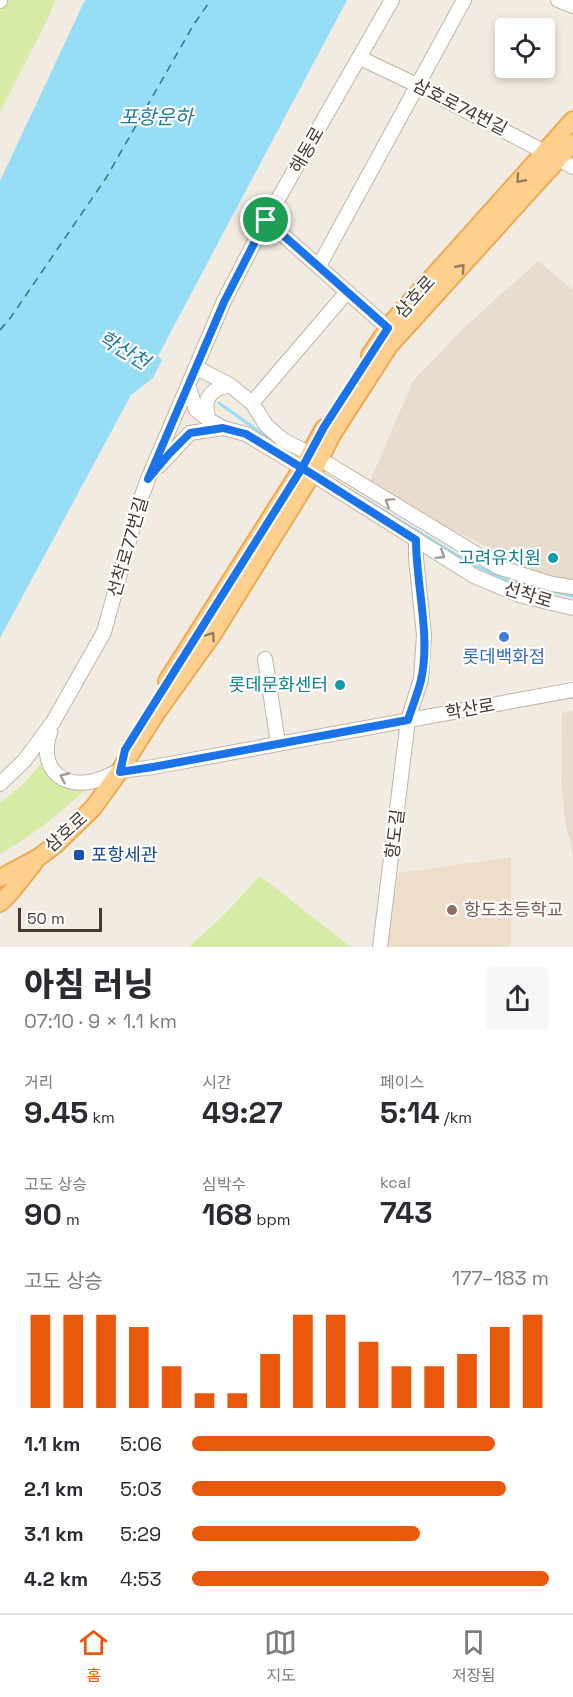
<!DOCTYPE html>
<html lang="ko">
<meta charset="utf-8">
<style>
:root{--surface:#fff;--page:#f7f7f7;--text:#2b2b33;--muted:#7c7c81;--line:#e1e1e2;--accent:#ea580c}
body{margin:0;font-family:"Space Grotesk","Noto Sans KR",sans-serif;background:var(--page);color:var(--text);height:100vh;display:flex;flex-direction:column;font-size:22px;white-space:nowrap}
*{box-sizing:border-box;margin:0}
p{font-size:20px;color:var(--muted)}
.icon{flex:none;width:33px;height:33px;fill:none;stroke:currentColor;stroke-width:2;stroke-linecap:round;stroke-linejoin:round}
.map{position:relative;height:947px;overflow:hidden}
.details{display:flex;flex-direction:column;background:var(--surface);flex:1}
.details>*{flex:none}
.tools{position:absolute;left:495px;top:18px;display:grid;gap:12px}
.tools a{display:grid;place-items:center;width:60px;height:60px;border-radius:6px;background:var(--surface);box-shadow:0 3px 9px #0003;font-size:30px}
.scale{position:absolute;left:18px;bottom:15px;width:84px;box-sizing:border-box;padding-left:6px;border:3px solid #443a31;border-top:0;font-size:16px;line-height:21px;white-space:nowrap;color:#443a31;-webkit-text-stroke:4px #fff;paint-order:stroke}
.pin{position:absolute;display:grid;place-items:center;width:51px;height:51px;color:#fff;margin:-26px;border:3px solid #fff;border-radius:50%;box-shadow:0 2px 6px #0007}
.round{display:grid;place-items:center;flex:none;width:63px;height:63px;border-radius:6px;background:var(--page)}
.summary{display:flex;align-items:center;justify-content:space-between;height:102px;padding:0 24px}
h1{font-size:33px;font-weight:800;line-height:45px}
.metrics{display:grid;grid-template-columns:repeat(3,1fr);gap:9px;height:102px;padding:6px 24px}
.metrics div{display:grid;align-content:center}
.metrics b{font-size:30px;font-weight:800}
.metrics small{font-size:16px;font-weight:400}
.metrics p{font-size:16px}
.chart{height:168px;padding:12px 24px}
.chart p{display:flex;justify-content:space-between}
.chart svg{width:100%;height:108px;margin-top:6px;stroke:var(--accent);stroke-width:6}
ul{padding:0 24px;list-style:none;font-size:20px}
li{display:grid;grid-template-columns:96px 72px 1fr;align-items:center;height:45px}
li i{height:15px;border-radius:8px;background:var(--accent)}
.tabs{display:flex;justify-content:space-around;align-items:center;height:84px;border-top:2px solid var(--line);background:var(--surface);font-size:16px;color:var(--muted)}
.tabs a{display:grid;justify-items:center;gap:3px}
.tabs .active{color:var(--accent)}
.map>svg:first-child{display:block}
.residential{fill:#e7dcce}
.education{fill:#eddec9}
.green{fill:#d6eba5}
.water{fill:#96ddf6}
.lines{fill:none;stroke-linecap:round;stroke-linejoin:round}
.stream{stroke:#96ddf6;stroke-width:3}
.ferry{stroke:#1f7b9f;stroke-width:1.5;stroke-dasharray:8 6;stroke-linecap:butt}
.minor-casing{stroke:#c1b4a6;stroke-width:16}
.major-casing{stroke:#eeaa53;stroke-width:20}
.minor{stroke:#fff;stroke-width:14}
.major{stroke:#ffcf8d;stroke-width:16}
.oneway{stroke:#987d5a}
.oneway2{stroke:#a29c98}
.route-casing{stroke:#fff;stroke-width:12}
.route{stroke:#1a73e8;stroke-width:8}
.culture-dot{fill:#0f9aa8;stroke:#fff;stroke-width:2}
.shop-dot{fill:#3f7fe0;stroke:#fff;stroke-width:2}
.transit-dot{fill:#1a4fb4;stroke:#fff;stroke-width:2}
.education-dot{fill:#8d6e63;stroke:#fff;stroke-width:2}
.labels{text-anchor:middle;stroke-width:4.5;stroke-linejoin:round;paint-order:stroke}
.street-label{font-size:18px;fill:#443a31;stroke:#fff}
.culture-label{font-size:18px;fill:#0d838f;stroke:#fff;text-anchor:end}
.shop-label{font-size:18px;fill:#366cbe;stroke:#fff}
.transit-label{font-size:18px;fill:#164399;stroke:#fff;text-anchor:start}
.education-label{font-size:18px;fill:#785e54;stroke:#fff;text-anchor:start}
.water-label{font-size:20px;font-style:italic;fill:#1f7b9f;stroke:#fff}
</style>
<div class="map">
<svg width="573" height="947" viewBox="0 0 573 947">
<rect width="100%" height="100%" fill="#f2ebe1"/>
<path class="residential" d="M538 261 573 290V582L564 583 519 564 368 486 413 381 464 328Z
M573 711V855L565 820 561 782 562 713Z"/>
<path class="education" d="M511 857V947H387L398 873Z"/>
<path class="green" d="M0 0H55L49 16 0 112Z
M41 764 49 775 86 789C57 815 34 835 0 854V803L22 785Z
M260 876 351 947H189L225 914Z"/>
<path class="water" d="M85 0H347L158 356 162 360 153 378 131 395 0 638V181Z"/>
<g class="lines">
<path class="stream" d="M219 403 275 443
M335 481 468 562 508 581 573 596"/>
<path class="ferry" d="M0 330 11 317 106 178 194 24 211 0"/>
<defs>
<path id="minor" d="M558 0 573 6
M0 1V0
M360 58 417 85 573 167
M266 220 388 328
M319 266 464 0
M197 368 230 385 252 403 266 425 283 440 320 459 498 567 552 584 573 587
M189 387 196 410 209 420 223 428 246 434 312 474 474 576 519 595 573 608
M252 403 347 292
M209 420C202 400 209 389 230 385
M159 466 190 433 223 428
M265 659 278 743
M50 732C40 762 55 787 89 782 100 781 110 774 120 771 131 769 142 769 153 767L573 690
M0 784 24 761 53 722 104 632 140 501 148 479 224 301 266 220 392 0
M380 947 408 720 421 679 424 635 416 558V540"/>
<path id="major" d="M370 355 394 320 573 120
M167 681 302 468 324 428
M0 878 39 857 55 845 93 808 119 772 157 712 213 634 312 474 333 433 389 346 573 143
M0 903 10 893 34 863"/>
</defs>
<use href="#minor" class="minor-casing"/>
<use href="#major" class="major-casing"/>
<use href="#minor" class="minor"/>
<use href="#major" class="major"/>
</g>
<defs><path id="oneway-chevron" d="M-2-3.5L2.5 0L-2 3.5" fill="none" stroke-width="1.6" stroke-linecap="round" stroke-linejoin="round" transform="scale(1.5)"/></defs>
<g class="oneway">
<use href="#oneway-chevron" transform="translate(520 179) rotate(132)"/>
<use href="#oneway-chevron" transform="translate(461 268) rotate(-48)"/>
<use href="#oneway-chevron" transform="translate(211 636) rotate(-56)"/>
</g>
<g class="oneway2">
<use href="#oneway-chevron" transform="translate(389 502) rotate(-148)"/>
<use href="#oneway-chevron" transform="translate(441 555) rotate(32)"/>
<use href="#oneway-chevron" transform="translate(64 777) rotate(-155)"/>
</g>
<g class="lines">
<defs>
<path id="route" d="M266 220 224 302 148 479 169 454 190 433 223 428 246 434 312 474 416 540C416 584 431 637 421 680 418 693 412 707 408 720L153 767 120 772 125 750 302 468 324 427 388 328 266 220"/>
</defs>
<use href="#route" class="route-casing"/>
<use href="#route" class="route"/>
</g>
<g class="culture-dot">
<circle cx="553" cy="558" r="6"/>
<circle cx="340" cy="685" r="6"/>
</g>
<circle class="shop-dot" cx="504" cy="637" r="6"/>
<rect class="transit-dot" x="73" y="849" width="12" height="12" rx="3"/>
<circle class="education-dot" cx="452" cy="910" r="6"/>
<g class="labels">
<g class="street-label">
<text transform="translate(460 107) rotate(27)" y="6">삼호로74번길</text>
<text transform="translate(307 150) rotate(-60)" y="6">해동로</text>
<text transform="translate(415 297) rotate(-48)" y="6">삼호로</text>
<text transform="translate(128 547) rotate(-74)" y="6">선착로77번길</text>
<text transform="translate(528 595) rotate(17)" y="6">선착로</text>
<text transform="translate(470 709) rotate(-10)" y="6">학산로</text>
<text transform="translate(66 832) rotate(-42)" y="6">삼호로</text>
<text transform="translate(395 834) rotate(-83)" y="6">항도길</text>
</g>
<g class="culture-label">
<text x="541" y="564">고려유치원</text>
<text x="328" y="691">롯데문화센터</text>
</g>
<g class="shop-label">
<text x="504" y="663">롯데백화점</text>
</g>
<g class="transit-label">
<text x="91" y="861">포항세관</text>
</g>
<g class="education-label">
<text x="464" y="916">항도초등학교</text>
</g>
<g class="water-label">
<text x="156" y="124">포항운하</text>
<text transform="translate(124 350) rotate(31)" y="7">학산천</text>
</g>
</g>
</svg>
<div class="tools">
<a><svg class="icon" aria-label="locate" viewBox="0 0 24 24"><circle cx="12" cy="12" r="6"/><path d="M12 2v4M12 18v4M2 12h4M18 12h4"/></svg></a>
</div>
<div class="scale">50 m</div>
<div class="pin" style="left:266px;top:220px;background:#1e9e55"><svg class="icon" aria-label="arrive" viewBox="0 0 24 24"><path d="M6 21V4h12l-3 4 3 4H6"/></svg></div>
</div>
<section class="details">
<div class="summary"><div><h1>아침 러닝</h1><p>07:10 · 9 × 1.1 km</p></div><a class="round"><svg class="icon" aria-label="share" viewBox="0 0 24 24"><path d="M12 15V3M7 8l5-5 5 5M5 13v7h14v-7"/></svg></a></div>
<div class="metrics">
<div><p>거리</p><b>9.45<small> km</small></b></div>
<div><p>시간</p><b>49:27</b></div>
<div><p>페이스</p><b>5:14<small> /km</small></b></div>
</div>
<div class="metrics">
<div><p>고도 상승</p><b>90<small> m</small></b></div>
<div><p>심박수</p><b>168<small> bpm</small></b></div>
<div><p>kcal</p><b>743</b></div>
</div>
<div class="chart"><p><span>고도 상승</span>177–183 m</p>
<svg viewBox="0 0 160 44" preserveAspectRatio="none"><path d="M5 44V6M15 44V6M25 44V6M35 44V11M45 44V27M55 44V38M65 44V38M75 44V22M85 44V6M95 44V6M105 44V17M115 44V27M125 44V27M135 44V22M145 44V11M155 44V6"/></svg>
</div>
<ul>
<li><b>1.1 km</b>5:06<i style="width:85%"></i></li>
<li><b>2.1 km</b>5:03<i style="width:88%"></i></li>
<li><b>3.1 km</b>5:29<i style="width:64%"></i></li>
<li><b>4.2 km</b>4:53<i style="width:100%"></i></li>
</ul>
</section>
<nav class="tabs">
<a class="active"><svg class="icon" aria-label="home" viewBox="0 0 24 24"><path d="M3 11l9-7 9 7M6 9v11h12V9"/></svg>홈</a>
<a><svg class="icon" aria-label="map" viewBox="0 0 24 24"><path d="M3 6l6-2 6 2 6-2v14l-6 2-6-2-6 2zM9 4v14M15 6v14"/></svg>지도</a>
<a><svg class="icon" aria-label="saved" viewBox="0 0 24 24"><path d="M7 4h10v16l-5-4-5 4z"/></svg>저장됨</a>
</nav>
